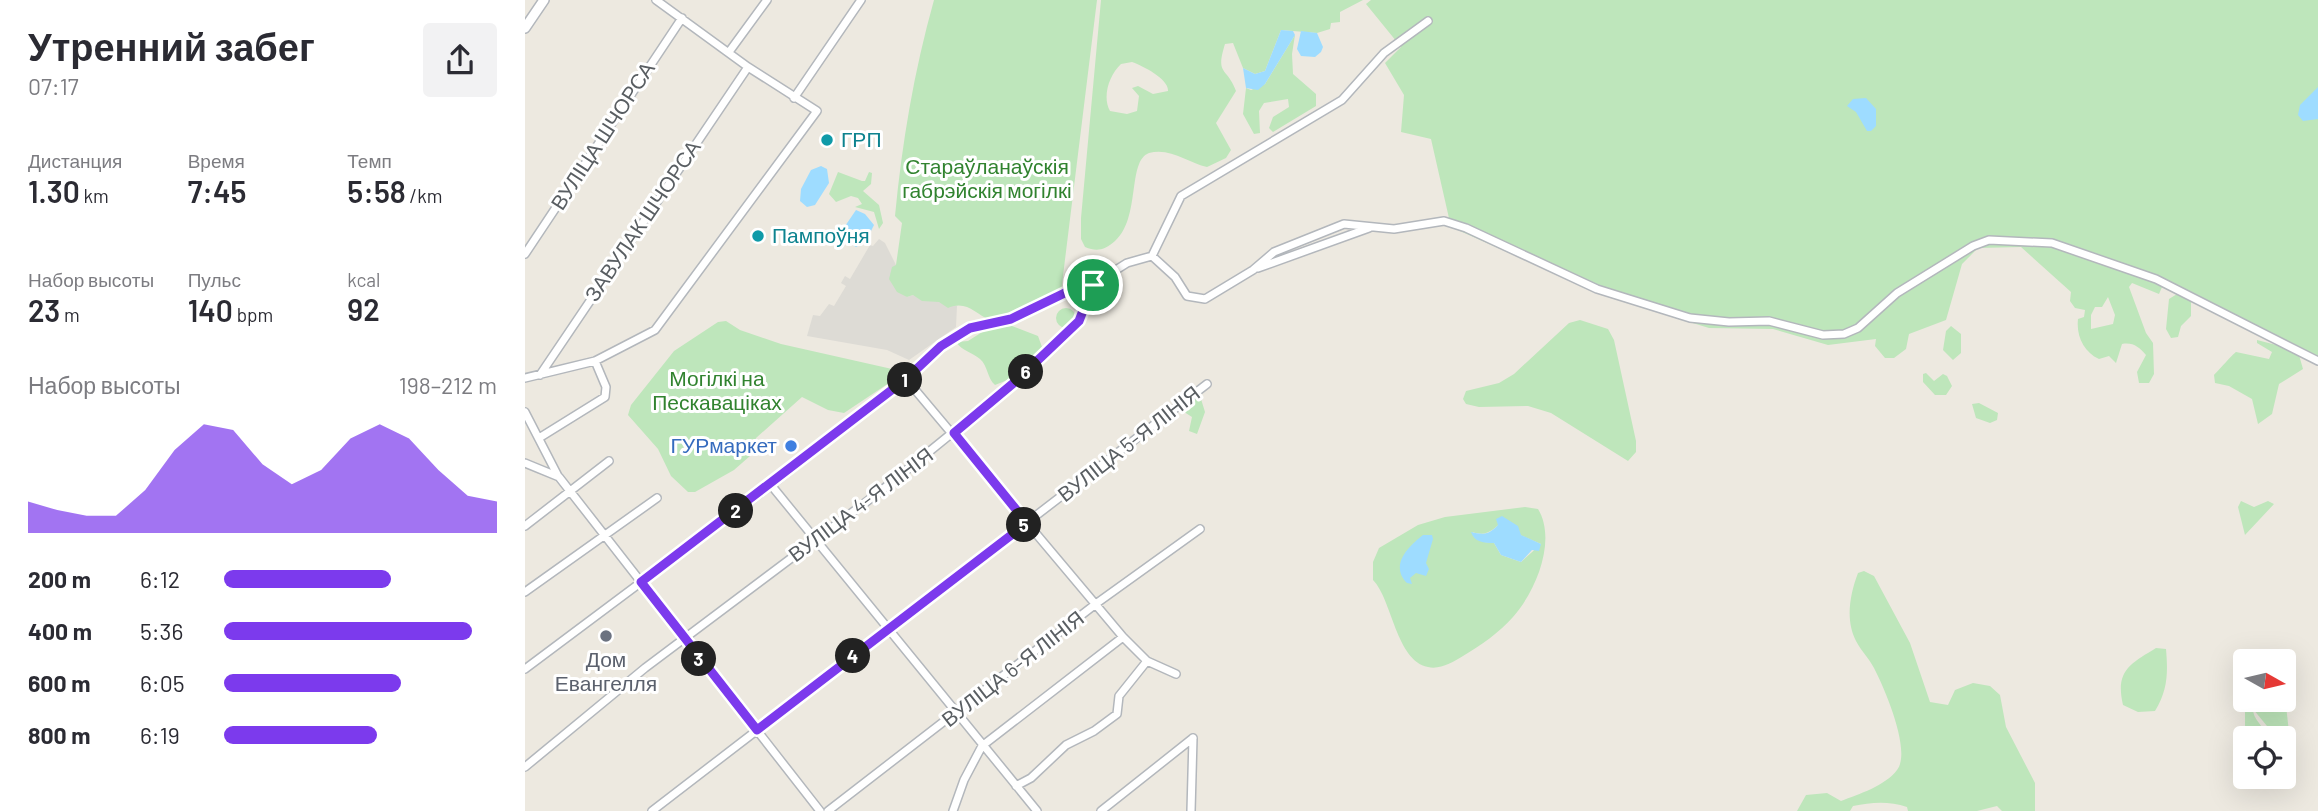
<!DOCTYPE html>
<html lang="ru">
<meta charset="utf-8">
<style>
:root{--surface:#fff;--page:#f2f2f3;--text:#2b2b33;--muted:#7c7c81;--accent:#7c3aed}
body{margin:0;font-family:Barlow,sans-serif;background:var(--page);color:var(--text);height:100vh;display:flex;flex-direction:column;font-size:26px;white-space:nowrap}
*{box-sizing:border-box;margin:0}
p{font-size:23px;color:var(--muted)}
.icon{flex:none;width:38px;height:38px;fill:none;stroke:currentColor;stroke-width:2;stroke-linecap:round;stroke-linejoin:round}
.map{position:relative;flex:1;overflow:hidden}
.panel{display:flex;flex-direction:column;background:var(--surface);width:525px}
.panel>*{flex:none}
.needle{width:46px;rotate:98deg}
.controls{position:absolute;left:1708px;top:649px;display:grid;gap:14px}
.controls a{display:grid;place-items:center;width:63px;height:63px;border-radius:7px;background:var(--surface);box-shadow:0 7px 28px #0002;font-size:35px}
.pin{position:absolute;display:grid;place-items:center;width:60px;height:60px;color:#fff;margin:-30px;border:4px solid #fff;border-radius:50%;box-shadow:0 2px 7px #0007}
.km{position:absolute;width:35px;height:35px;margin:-18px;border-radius:50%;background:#222;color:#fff;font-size:19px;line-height:35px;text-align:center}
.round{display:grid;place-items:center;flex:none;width:74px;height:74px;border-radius:7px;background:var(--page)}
.overview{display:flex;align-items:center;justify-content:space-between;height:119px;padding:0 28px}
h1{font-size:38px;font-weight:600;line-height:52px}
.metrics{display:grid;grid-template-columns:repeat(3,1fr);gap:10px;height:119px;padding:7px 28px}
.metrics div{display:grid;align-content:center}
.metrics b{font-size:30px;font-weight:600}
.metrics small{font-size:19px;font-weight:400}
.metrics p{font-size:19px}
.chart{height:196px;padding:14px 28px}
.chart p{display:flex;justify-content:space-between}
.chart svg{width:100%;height:126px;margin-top:7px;fill:var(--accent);opacity:.7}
ul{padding:0 28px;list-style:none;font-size:23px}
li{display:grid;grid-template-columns:112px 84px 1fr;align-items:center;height:52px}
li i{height:18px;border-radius:9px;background:var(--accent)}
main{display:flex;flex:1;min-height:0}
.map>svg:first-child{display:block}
.industrial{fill:#dddbd5}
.green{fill:#bee6bb;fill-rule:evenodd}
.water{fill:#9edcff}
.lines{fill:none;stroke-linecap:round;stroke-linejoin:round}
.minor-casing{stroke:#b3b7bc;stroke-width:10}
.tertiary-casing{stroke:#b3b7bc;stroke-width:12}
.minor{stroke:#fff;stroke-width:7}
.tertiary{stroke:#fff;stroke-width:9}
.route-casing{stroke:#fff;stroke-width:14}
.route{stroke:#7c3aed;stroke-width:9}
.culture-dot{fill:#0f9aa8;stroke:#fff;stroke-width:2.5}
.shop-dot{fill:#3f7fe0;stroke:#fff;stroke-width:2.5}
.worship-dot{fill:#6b7280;stroke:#fff;stroke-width:2.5}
.labels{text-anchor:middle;stroke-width:6;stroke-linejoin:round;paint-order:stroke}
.street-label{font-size:21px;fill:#595e62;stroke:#fff}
.culture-label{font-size:21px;fill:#0d838f;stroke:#fff;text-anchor:start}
.park-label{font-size:21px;fill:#31832f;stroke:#fff}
.shop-label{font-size:21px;fill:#366cbe;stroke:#fff;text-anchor:end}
.worship-label{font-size:21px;fill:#5b616d;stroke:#fff}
</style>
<main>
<section class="panel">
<div class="overview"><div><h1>Утренний забег</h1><p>07:17</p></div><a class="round"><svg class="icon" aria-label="share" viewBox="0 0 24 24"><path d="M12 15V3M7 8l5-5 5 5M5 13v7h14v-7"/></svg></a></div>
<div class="metrics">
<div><p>Дистанция</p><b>1.30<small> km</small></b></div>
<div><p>Время</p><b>7:45</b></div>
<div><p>Темп</p><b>5:58<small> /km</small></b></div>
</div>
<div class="metrics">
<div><p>Набор высоты</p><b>23<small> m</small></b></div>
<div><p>Пульс</p><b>140<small> bpm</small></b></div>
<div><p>kcal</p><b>92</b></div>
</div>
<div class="chart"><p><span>Набор высоты</span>198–212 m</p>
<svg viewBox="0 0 160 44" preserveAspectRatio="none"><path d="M0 44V33L10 36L20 38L30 38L40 29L50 15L60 6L70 8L80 20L90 27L100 22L110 11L120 6L130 11L140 22L150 31L160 33V44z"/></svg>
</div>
<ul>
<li><b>200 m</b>6:12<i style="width:61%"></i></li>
<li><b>400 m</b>5:36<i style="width:91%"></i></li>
<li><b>600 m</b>6:05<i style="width:65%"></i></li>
<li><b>800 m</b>6:19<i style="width:56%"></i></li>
</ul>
</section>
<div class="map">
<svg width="1793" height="811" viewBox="0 0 1793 811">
<rect width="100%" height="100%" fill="#ede9e0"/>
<path class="industrial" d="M354 239 360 243 371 265 368 282 382 297 388 295 432 306 431 327 384 360 362 350 282 336 288 315 295 316 304 304 309 306 321 286 316 283 320 276 325 279 345 245 348 246Z"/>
<path class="green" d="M409 0H572L536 292 465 320C450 314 442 300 423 308L414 302 397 301 388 295 382 297 372 292 364 279 367 267 371 265 377 223 370 216C377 143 389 71 409 0Z
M576 0H838L815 12V22L806 23 805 29 792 33 756 30 740 71 730 74 718 68 708 43 700 44C690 76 702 66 711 91L691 123 706 150 701 158 682 167C664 163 645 147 624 153 602 161 616 218 590 241 580 250 572 252 560 247L556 239V218ZM607 62C618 66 644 79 643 91L628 94 613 86 607 88 614 96 612 111 602 114 585 111C577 97 584 75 596 64Z
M846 0H1793V364L1774 355 1778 369 1754 384 1747 414 1733 424 1727 399 1704 386 1690 383 1689 375C1692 372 1708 354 1711 352L1744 359 1747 352 1732 343V340L1759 347 1666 301V316L1656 326 1653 337 1646 338 1641 329 1644 299 1652 294 1637 287 1634 294 1607 283 1604 287 1621 333 1628 343 1629 374 1624 383H1614L1612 372 1621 355C1614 347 1608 342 1597 344L1591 363 1584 356 1574 359C1559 352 1551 336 1553 319L1559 317 1560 310 1550 308 1545 301 1546 292 1496 247 1453 248 1437 264 1421 320 1384 334 1381 349 1369 358H1360L1350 346 1351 339 1303 345 1248 329 1184 328 1083 297 926 227 906 139 876 132 879 95 860 63 876 47 841 4ZM1583 297 1590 315 1588 324 1566 329V315L1570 307H1577Z
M770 35 767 54 768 74 791 94V106L748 132 744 128 748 117 764 107 763 99 739 103 734 111 735 133 729 134 718 114 721 88 726 90 740 84Z
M313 172 337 181H340L344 172 347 173 346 184 338 191 354 205 358 223 354 229 349 212 330 207 337 204 333 198 326 196 311 202 304 194Z
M531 318a10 10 0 1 1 20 0a10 10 0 1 1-20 0Z
M1055 320 1083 329 1089 340 1111 441V452L1103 461 1026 413 1003 406 954 407 941 404 938 399 941 391 974 383 989 374 1044 323Z
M201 321 215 330 256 344 367 369 370 375 367 381 319 413 303 410 277 397 231 438 225 456 209 470 170 492H163L146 476 133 449 103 415 106 405 149 351 193 322Z
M487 326 513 336 517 347 485 379 470 385C462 378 463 366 455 359 447 352 437 351 431 342L443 341 462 329Z
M1426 326 1436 334V353L1428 360 1418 350 1421 331Z
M1401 373 1409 381 1418 374 1422 376 1427 386 1421 395H1410L1398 382V374Z
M668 399H676L680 412 672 434 664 431 667 417 656 410Z
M1454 403 1473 413 1472 420 1465 423 1451 418 1447 404Z
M1716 501 1729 507 1743 501 1749 504 1720 535 1713 507Z
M1000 507 1013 509C1032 540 1011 591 988 617 975 632 955 646 938 656 928 662 915 670 903 667 871 661 867 599 848 580V562L854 548 893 525 920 517ZM979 520 995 535 1016 544 996 562 976 555 969 543 959 542 947 532C963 537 967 530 979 520Z
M1339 571 1349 576 1385 643 1405 702 1423 705 1430 690 1448 683 1465 686 1475 695 1481 727 1510 783V811H1477L1472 806 1452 811H1383L1382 807C1364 801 1347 802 1328 806L1325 811H1272L1281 795 1302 793 1316 801C1334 794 1360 786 1372 770 1387 751 1359 687 1349 668 1344 658 1336 651 1331 641 1320 620 1325 594 1333 573Z
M1631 648 1641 649C1643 672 1643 690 1630 711L1613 712 1598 705C1590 671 1605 664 1631 648Z
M1720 695V700H1727L1728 709 1729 700H1759L1760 697 1766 749 1765 760 1759 768V738H1743L1742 726 1728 709C1728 721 1741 726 1740 738H1720Z"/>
<path class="water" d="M756 30 768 31 770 35 740 84 733 90 721 88 718 68 730 74 740 71Z
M776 31 792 33 798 47 796 52 790 57 776 56 772 49Z
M1793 87V119L1778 121 1773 115 1775 105Z
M1341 98 1351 109V126L1346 131H1342L1331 112 1322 106 1328 99Z
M296 166 302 169 304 183 290 205 282 207 275 201 276 189 286 170Z
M331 210 340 214 349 225 341 241 331 247 319 239 316 232Z
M977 516 993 526 996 535 1016 544 1014 551 1007 550 996 562 976 555 969 543C959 543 949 542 946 532 958 535 964 535 973 525L971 519Z
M898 535H907L908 539 901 563 904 569 901 576 891 573 885 578 887 584 882 583C864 565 884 546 898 535Z"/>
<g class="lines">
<defs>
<path id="minor" d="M204 52 242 0
M269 98 336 0
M0 254 157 18
M627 256 650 277 662 296 680 299 728 270 749 252 819 224 869 229 919 221 941 228 1072 289 1165 318 1204 322 1244 321 1298 335 1319 334 1333 328 1372 293 1448 246 1464 240 1527 243 1631 279 1793 361
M733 268 844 228
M15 375 223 67
M0 378 70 361 130 330 292 111 223 67 131 0
M381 379 598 637 622 661 651 674
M0 412 33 476
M14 438 80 397 81 387 70 361
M0 463 34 477 295 811
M246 485 512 811
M0 526 84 461
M0 592 132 498
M0 669 246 485 381 379 416 346 445 328 486 319 548 289 567 285
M0 767 120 668 357 490 491 381 554 321 567 285 602 263 627 256 656 196 817 100 859 53 903 21
M491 786 506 778 541 745 569 731 592 714 594 696 622 661
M127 811 682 384
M303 811 572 603 675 529
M428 811 439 780 457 746 598 637
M576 811 668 738
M666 811 668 738"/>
<path id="tertiary" d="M0 28 19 0"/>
</defs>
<use href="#minor" class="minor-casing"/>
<use href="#tertiary" class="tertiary-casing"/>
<use href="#minor" class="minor"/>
<use href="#tertiary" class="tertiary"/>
</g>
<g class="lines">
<defs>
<path id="route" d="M568 285 554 321 491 381 429 433 502 523 232 730 116 582 381 379 416 346 445 328 486 319 548 289Z"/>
</defs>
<use href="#route" class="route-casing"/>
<use href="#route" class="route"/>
</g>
<g class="culture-dot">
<circle cx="302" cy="140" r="7"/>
<circle cx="233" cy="236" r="7"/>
</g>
<circle class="shop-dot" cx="266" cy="446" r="7"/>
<circle class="worship-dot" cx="81" cy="636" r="7"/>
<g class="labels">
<g class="street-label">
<text transform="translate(78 136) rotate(-57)" y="7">ВУЛІЦА ШЧОРСА</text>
<text transform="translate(118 221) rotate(-56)" y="7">ЗАВУЛАК ШЧОРСА</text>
<text transform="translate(604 444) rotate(-38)" y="7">ВУЛІЦА 5-Я ЛІНІЯ</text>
<text transform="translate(336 505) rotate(-37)" y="7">ВУЛІЦА 4-Я ЛІНІЯ</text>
<text transform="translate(488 669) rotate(-38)" y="7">ВУЛІЦА 6-Я ЛІНІЯ</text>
</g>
<g class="culture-label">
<text x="316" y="147">ГРП</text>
<text x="247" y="243">Пампоўня</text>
</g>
<g class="park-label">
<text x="462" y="174">Стараўланаўскія<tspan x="462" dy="24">габрэйскія могілкі</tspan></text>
<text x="192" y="386">Могілкі на<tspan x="192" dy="24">Пескаваціках</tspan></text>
</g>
<g class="shop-label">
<text x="252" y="453">ГУРмаркет</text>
</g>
<g class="worship-label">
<text x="81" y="667">Дом<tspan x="81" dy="24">Евангелля</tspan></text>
</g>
</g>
</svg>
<div class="controls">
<a><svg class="needle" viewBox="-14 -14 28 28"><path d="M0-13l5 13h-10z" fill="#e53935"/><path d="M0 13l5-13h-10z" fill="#7c7c81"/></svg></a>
<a><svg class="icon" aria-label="locate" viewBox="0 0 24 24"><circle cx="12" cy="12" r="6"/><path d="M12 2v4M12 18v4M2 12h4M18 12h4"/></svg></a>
</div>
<div class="pin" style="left:568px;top:285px;background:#1e9e55"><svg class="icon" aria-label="arrive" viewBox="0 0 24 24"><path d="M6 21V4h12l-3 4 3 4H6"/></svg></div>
<b class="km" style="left:380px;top:380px">1</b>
<b class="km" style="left:211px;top:511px">2</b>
<b class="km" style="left:174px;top:659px">3</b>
<b class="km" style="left:328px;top:656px">4</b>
<b class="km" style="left:499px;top:525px">5</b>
<b class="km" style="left:501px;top:372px">6</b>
</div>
</main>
